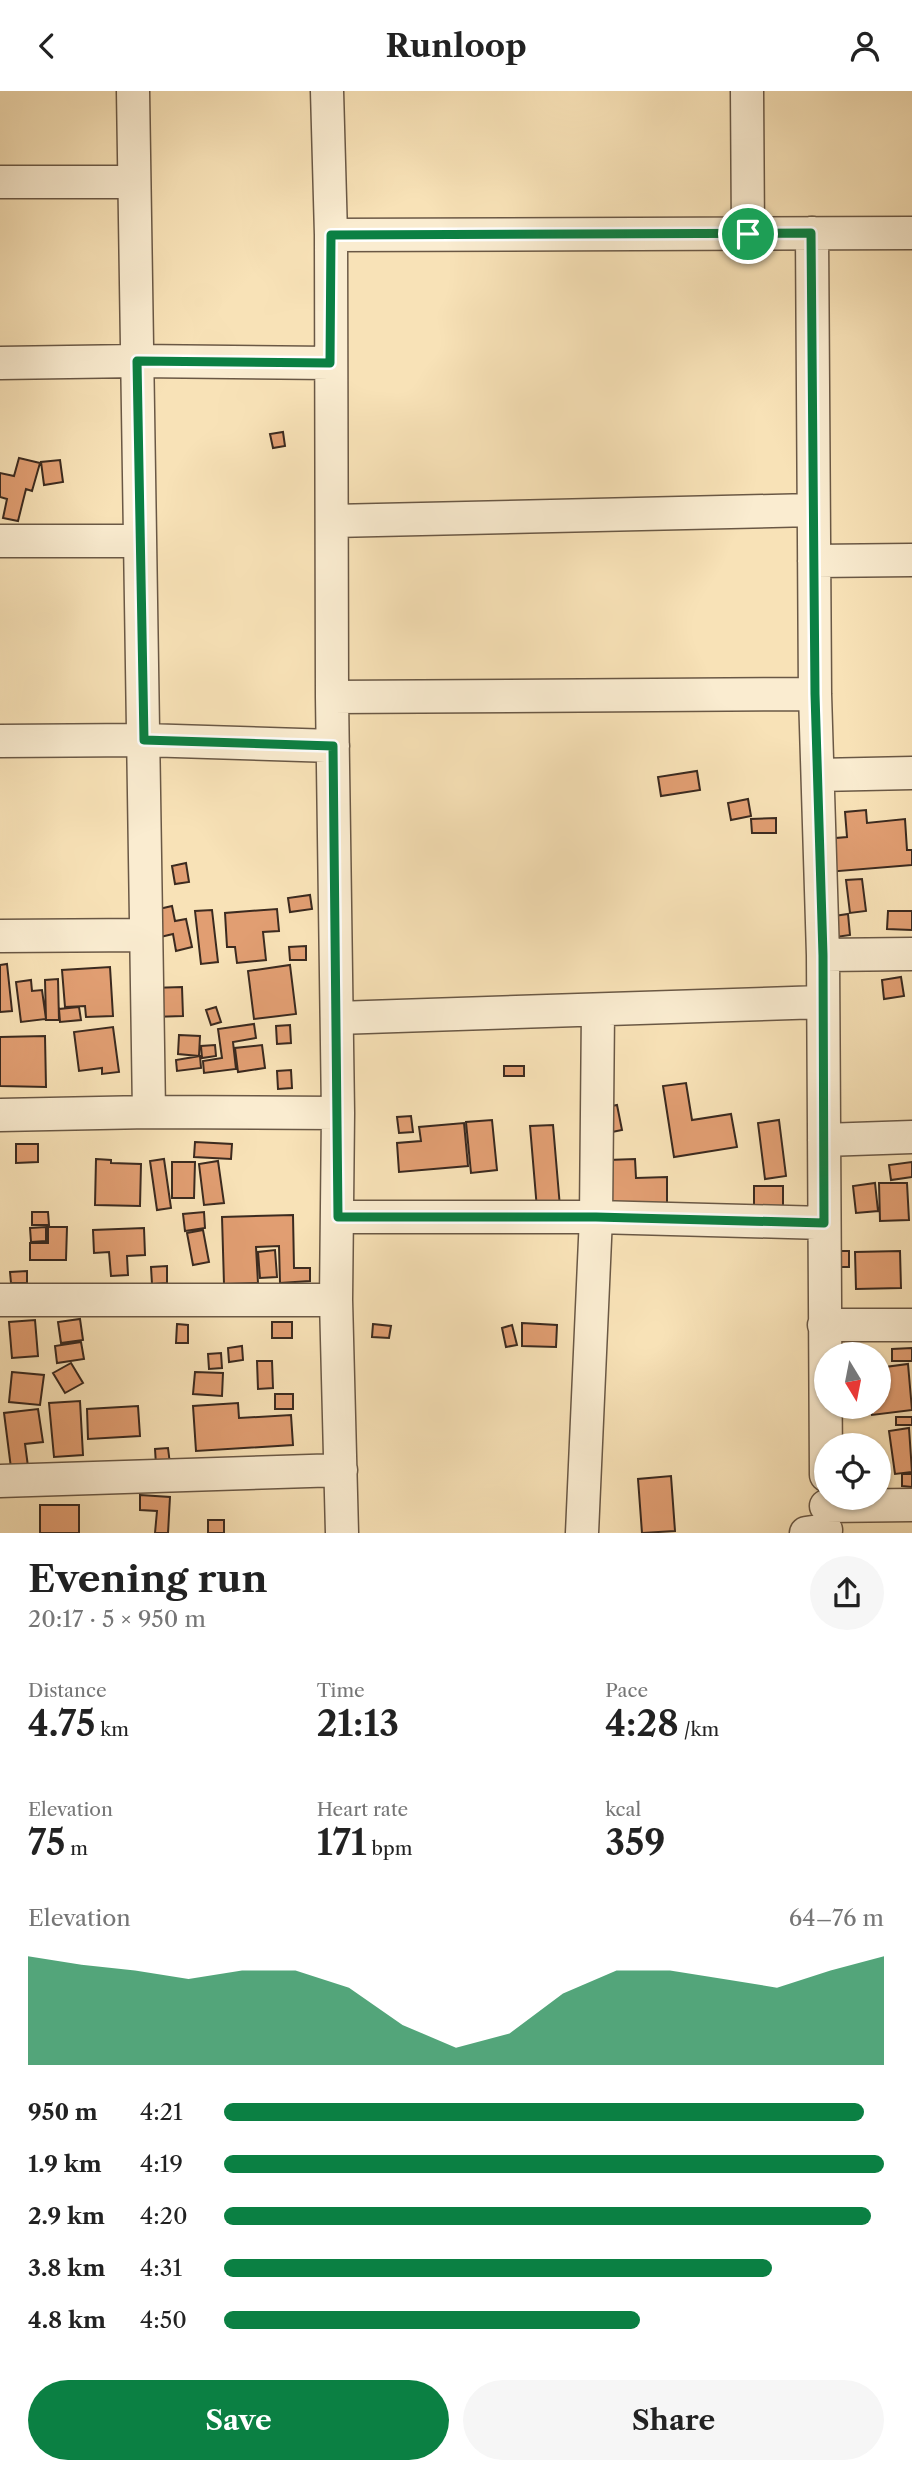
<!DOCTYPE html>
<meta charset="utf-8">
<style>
:root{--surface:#fff;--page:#f6f6f6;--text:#222;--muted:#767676;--accent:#0b8043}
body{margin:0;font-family:"Libre Caslon Text",serif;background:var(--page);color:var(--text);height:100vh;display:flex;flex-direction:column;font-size:26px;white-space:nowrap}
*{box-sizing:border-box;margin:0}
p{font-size:23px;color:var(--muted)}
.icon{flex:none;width:38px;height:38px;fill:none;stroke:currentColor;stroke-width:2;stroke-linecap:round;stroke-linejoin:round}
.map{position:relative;height:1442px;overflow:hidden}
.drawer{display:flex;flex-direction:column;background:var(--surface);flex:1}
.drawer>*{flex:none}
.needle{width:46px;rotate:170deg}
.controls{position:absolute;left:814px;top:1251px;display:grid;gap:14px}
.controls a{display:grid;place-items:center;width:77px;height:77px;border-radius:50%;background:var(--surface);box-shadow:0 2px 5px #0004;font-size:35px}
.pin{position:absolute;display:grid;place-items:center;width:60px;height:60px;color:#fff;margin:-30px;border:4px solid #fff;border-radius:50%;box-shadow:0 2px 7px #0007}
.round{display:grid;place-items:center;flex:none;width:74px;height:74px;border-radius:37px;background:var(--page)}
.overview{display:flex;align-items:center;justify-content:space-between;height:119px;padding:0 28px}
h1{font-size:38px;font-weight:700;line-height:52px}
.metrics{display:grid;grid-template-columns:repeat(3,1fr);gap:10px;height:119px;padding:7px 28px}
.metrics div{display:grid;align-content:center}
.metrics b{font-size:35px;font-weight:700}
.metrics small{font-size:19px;font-weight:400}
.metrics p{font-size:19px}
.chart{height:196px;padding:14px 28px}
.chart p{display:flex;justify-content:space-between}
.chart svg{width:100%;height:126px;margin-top:7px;fill:var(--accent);opacity:.7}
.cta{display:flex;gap:14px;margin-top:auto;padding:14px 28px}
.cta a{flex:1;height:80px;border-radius:42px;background:var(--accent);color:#fff;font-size:28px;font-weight:700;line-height:80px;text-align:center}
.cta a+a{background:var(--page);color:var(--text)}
ul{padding:0 28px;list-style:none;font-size:23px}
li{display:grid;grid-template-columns:112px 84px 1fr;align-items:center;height:52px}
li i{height:18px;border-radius:9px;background:var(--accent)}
header{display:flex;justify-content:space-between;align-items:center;height:91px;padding:0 28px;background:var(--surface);font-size:32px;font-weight:700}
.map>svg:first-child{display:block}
.building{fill:#e19e72;stroke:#3b2a1f;stroke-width:2}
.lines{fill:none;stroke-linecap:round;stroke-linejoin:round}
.minor-casing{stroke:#6a5845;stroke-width:35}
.minor{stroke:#faecd0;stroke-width:32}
.route-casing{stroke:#fff;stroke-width:14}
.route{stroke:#0b8043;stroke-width:9}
</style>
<header><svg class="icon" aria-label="back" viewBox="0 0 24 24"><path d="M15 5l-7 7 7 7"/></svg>Runloop<svg class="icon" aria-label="person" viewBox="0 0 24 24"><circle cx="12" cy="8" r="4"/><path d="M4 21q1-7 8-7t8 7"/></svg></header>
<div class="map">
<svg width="912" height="1442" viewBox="0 0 912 1442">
<rect width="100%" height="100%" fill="#f8e2b7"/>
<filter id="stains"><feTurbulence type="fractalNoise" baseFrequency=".00286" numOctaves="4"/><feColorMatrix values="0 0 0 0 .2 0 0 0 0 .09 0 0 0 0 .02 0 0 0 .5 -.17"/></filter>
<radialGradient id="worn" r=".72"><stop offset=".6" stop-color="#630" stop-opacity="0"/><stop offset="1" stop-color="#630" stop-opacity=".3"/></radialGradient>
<path class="building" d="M283 341 285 355 273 357 270 343Z
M19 367 40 372 32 400 26 398 18 430 3 427 7 408 0 406V382L14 385Z
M60 369 63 391 44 394 41 371Z
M697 680 700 699 661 705 658 686Z
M748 708 751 725 731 729 728 712Z
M866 719 867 732 905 728 907 759H912V774L827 781 824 748 847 746 845 721Z
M776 727V742H752L751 728Z
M186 772 189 791 175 793 172 775Z
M862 788 866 820 850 822 846 789Z
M310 804 312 818 290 821 288 807Z
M172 815 175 830 186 828 192 856 176 860 173 843 152 848 146 821Z
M277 818 279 840 263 841 266 869 237 872 235 856H227L225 822Z
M212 819 218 871 201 873 195 820Z
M888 820H912V839L887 838Z
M848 823 850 844 829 847 827 826Z
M306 855V869H290L289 856Z
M7 873 12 920 0 921V874Z
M290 874 296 923 254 928 248 880Z
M110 876 113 925 86 926 85 915 65 916 62 879Z
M901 886 904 905 884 908 882 889Z
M58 888 59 929H46L45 889Z
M31 889 32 900 42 899 46 928 21 931 16 891Z
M182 896 183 925 152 926 151 897Z
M79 916 81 929 60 931 59 918Z
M216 916 221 931 211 934 206 919Z
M254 933 256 947 233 951 236 978 204 982 203 970 222 967 218 938Z
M290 934 291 952 277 953 276 935Z
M113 936 119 981 102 983V977L79 980 74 941Z
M179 944 200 945 199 965 178 963Z
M45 945 46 996 0 995V946Z
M215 954 216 965 202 967 201 955Z
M262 954 265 977 238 981 235 957Z
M200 965 201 977 177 980 176 969Z
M504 975H524V985H504Z
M291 979 292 997 278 998 277 980Z
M686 992 692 1029 731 1023 737 1056 674 1066 663 995Z
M617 1014 622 1039 607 1042 602 1017Z
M411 1025 413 1041 399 1042 397 1026Z
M492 1029 497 1079 471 1082 466 1031Z
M779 1029 786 1085 765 1088 758 1032Z
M464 1032 468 1075 399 1081 397 1052 421 1050 419 1036Z
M553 1034 560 1116 537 1118 530 1035Z
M195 1051 232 1053 231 1068 194 1066Z
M16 1053H38V1071L16 1072Z
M96 1068 111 1069V1072L141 1073 140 1115 95 1114Z
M164 1068 171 1117 157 1119 150 1070Z
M635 1068 636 1087 667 1086V1112L609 1114 608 1069Z
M218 1070 224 1112 204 1114 199 1073Z
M172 1071H195L194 1107H172Z
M912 1071V1086L891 1089 889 1074Z
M875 1092 878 1120 856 1122 853 1095Z
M879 1092H907L909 1129 880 1130Z
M754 1095H783V1115H754Z
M32 1121H48L49 1134H32Z
M204 1121 205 1137 185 1140 183 1123Z
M293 1124 294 1177H310V1190L280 1192 279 1155 256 1156 258 1192 224 1193 222 1126Z
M46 1136V1150L31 1151 30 1137Z
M48 1136H67L66 1169H30V1152H48Z
M144 1137 145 1164 127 1165 128 1184 111 1185 109 1161 94 1162 93 1139Z
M203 1139 209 1171 193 1174 187 1142Z
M275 1159 277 1186 260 1187 258 1161Z
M835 1160H849V1176H835Z
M900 1160 901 1197 856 1198 855 1161Z
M167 1175V1192L152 1193 151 1176Z
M27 1180V1192H11L10 1181Z
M80 1228 83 1249 61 1252 58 1231Z
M35 1229 38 1265 12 1267 9 1231Z
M272 1231H292V1247H272Z
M522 1232 557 1234 556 1256 522 1255Z
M177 1233 188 1234V1252H176Z
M373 1233 391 1235 389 1247 372 1246Z
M512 1234 517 1254 506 1256 502 1237Z
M81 1251 84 1268 57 1272 55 1255Z
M242 1255 243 1269 229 1271 228 1257Z
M912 1257V1270H892V1258Z
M221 1262 222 1277 209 1278 208 1263Z
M257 1270H272L273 1297 258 1298Z
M71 1272 83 1292 65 1302 53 1282Z
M908 1273 912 1319 872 1324 871 1316H878V1277Z
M12 1281 44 1284 40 1314 9 1311Z
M195 1281 223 1282 222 1305 193 1303Z
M275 1303H293V1318H275Z
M80 1310 83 1364 54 1366 49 1312Z
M238 1312 239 1327 291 1324 293 1354 196 1360 193 1315Z
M138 1315 140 1345 88 1348 87 1318Z
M38 1318 43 1351 25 1353 29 1383 12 1385 4 1322Z
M896 1326H912V1334H896Z
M909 1337 912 1381 895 1383 889 1340Z
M168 1357 170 1373 156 1374 155 1358Z
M902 1383H912V1396L902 1395Z
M671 1385 675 1440 642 1442 638 1388Z
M140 1404 170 1406 168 1442H155L157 1420 140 1419Z
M40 1414H79V1442H40Z
M208 1429H224V1442H208Z"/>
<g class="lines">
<defs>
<path id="minor" d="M133 0 149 1021
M327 0 331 144 332 606 338 1022 336 1209 342 1442
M747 0 748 143
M0 91H134
M812 142 815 603 823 864 826 1384
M331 144 912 142
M0 272 137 270 330 272
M333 430 813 419
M0 450H140
M814 470 912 469
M332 606 815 603
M0 650 143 649 333 655
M818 684 912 682
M0 845 145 844
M823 864 912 863
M337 927 822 911
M0 1024 149 1021 338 1022
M824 1049 912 1046
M338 1126H596L824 1132
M0 1209H336
M824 1234H912
M0 1390 341 1379
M826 1415 912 1414
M582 1442 596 1126 598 919
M806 1442 826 1439"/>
</defs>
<use href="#minor" class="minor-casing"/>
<use href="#minor" class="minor"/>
</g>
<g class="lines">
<defs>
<path id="route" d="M811 142 815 603 823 864 824 1132 596 1126H338L333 655 144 649 137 270 330 272 331 144Z"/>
</defs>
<use href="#route" class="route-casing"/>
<use href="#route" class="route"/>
</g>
<rect width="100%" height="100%" filter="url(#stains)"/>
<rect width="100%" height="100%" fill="url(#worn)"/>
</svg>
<div class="controls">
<a><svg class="needle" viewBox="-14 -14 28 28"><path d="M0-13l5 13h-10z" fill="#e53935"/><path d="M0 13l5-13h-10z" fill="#767676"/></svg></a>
<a><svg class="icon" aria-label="locate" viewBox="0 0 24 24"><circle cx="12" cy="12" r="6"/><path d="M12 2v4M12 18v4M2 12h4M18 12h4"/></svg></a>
</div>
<div class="pin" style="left:748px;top:143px;background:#1e9e55"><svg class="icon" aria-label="arrive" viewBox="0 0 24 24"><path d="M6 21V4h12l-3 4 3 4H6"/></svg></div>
</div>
<section class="drawer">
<div class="overview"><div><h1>Evening run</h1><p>20:17 · 5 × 950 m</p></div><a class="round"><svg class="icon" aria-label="share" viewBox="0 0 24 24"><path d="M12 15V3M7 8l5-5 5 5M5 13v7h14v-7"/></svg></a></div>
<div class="metrics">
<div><p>Distance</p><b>4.75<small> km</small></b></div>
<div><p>Time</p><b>21:13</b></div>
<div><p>Pace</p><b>4:28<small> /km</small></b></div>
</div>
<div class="metrics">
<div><p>Elevation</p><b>75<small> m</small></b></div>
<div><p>Heart rate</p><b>171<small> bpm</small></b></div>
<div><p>kcal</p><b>359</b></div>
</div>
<div class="chart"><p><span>Elevation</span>64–76 m</p>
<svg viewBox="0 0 160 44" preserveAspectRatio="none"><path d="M0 44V6L10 9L20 11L30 14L40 11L50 11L60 17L70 30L80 38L90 33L100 19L110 11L120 11L130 14L140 17L150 11L160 6V44z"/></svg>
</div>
<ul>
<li><b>950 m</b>4:21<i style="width:97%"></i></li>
<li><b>1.9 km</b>4:19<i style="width:100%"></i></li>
<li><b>2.9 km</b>4:20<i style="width:98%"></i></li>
<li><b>3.8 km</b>4:31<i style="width:83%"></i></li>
<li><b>4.8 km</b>4:50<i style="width:63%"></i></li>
</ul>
<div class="cta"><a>Save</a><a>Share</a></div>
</section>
